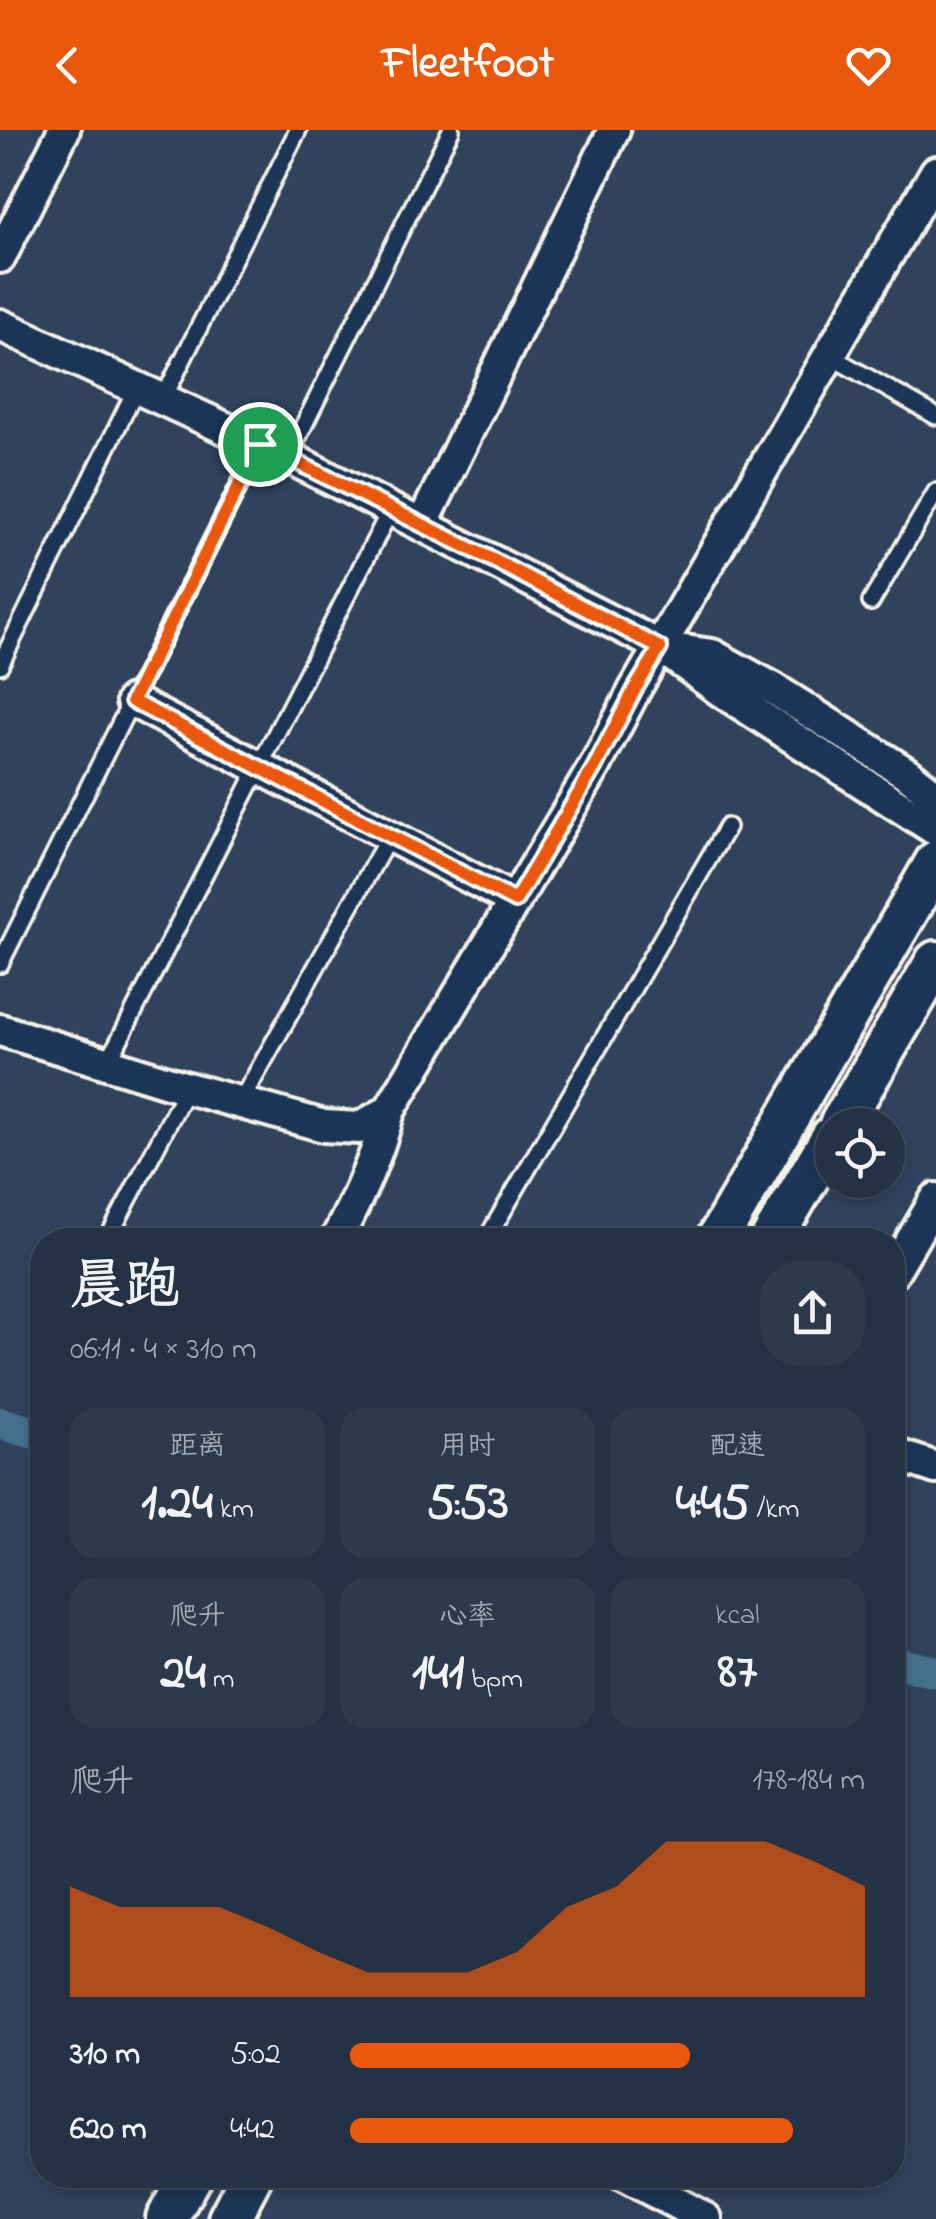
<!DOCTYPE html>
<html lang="zh">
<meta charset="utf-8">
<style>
:root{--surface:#243245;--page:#2c3a4c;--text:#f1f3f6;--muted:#a3aab3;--line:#414d5e;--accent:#ea580c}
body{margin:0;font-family:"Indie Flower","LXGW WenKai TC",sans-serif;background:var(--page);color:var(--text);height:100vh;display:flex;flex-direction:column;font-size:38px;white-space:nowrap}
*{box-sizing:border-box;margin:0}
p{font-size:32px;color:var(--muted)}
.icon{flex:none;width:55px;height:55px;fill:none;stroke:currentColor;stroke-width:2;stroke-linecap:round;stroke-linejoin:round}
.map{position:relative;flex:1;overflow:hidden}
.details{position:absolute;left:30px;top:1098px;width:875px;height:960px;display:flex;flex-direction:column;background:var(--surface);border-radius:40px;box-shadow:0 5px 15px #0003,0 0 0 2px var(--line)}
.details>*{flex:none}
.tools{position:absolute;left:815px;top:978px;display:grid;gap:20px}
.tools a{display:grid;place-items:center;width:90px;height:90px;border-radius:50%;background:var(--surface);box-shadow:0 5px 15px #0003,0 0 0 2px var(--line);font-size:50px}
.pin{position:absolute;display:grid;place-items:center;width:85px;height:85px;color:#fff;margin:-42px;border:5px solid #fff;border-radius:50%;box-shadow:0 2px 10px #0007}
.round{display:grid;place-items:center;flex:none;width:105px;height:105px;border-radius:40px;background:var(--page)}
.headline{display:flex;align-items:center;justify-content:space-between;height:170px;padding:0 40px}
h1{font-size:55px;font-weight:700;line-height:75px}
.metrics{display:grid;grid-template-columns:repeat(3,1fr);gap:15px;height:170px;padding:10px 40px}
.metrics div{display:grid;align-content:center;border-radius:25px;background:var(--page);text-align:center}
.metrics b{font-size:50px;font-weight:700}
.metrics small{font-size:28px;font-weight:400}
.metrics p{font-size:28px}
.chart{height:280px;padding:20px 40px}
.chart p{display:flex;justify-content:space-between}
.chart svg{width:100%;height:180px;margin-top:10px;fill:var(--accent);opacity:.7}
ul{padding:0 40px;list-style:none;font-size:32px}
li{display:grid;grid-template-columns:160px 120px 1fr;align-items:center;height:75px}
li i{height:25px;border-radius:12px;background:var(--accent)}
header{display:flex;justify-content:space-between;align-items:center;height:130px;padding:0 40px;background:var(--accent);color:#fff;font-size:45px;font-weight:700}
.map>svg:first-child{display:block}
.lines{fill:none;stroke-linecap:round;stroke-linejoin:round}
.canal{stroke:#45708c;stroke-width:32}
.service-casing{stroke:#f4f1e8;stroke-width:22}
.minor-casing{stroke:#f4f1e8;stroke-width:38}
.secondary-casing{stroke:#f4f1e8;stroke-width:48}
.service{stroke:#1d3557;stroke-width:15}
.minor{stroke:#1d3557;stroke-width:30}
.secondary{stroke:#1d3557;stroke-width:40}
.route-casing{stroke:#fff;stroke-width:20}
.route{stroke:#ea580c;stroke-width:12}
</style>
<header><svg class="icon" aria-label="back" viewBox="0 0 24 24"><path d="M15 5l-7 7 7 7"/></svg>Fleetfoot<svg class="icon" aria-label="heart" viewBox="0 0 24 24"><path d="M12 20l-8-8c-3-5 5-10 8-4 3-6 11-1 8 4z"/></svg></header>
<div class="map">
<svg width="936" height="2089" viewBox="0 0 936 2089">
<rect width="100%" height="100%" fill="#30425c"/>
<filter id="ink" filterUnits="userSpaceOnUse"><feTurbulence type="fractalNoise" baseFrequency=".01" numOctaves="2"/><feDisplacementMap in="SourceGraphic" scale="20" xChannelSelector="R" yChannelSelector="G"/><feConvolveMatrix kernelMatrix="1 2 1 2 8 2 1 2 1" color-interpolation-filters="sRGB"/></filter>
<g filter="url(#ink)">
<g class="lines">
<path class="canal" d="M0 1293 42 1305
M892 1532 936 1542"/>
<defs>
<path id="service" d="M830 226 936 286
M163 269 298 0
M288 327 451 0
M871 472 936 362
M0 535 137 257
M0 834 260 314
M107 934 391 379
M240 973 390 705
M107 1110 187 958
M486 1110 727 697"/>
<path id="minor" d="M0 127 64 0
M0 195 288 327 661 517 721 561 936 700
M422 395 614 0
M664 518 712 525 774 559 908 644 932 663 936 673
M132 571 515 771
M0 900 187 958 324 996 359 998 389 981 594 638 635 559 936 42
M336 1110C358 1068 377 1027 389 981
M892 1144 936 1069
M892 1323 936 1338
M623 2045 706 2089"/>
<path id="secondary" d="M840 995 936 832
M717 1110 936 732
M771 1110 832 1007
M167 2089 191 2045
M229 2089 252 2045"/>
</defs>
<use href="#service" class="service-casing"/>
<use href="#minor" class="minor-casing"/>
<use href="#secondary" class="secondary-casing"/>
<use href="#service" class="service"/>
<use href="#minor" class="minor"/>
<use href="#secondary" class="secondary"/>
</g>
</g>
<g class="lines" filter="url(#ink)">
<defs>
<path id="route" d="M260 314 493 430 660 518 635 559 594 638 515 771 132 571Z"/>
</defs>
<use href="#route" class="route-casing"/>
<use href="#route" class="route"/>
</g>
</svg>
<div class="tools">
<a><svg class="icon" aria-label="locate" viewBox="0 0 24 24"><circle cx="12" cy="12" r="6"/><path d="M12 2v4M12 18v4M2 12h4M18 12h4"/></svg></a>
</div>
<div class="pin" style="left:260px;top:314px;background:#1e9e55"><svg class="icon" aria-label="arrive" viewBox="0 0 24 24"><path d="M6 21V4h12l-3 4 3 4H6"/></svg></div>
<section class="details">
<div class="headline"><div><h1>晨跑</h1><p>06:11 · 4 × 310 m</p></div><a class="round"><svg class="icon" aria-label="share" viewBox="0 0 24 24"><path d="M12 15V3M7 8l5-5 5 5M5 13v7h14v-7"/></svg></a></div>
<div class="metrics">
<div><p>距离</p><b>1.24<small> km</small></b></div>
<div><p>用时</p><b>5:53</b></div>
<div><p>配速</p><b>4:45<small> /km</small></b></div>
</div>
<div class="metrics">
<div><p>爬升</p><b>24<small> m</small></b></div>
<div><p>心率</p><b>141<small> bpm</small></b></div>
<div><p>kcal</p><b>87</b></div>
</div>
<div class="chart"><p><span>爬升</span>178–184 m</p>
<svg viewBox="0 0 160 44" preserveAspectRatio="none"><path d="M0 44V17L10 22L20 22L30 22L40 27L50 33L60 38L70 38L80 38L90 33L100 22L110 17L120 6L130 6L140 6L150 11L160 17V44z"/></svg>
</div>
<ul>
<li><b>310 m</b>5:02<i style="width:66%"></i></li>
<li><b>620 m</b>4:42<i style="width:86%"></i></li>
</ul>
</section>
</div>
